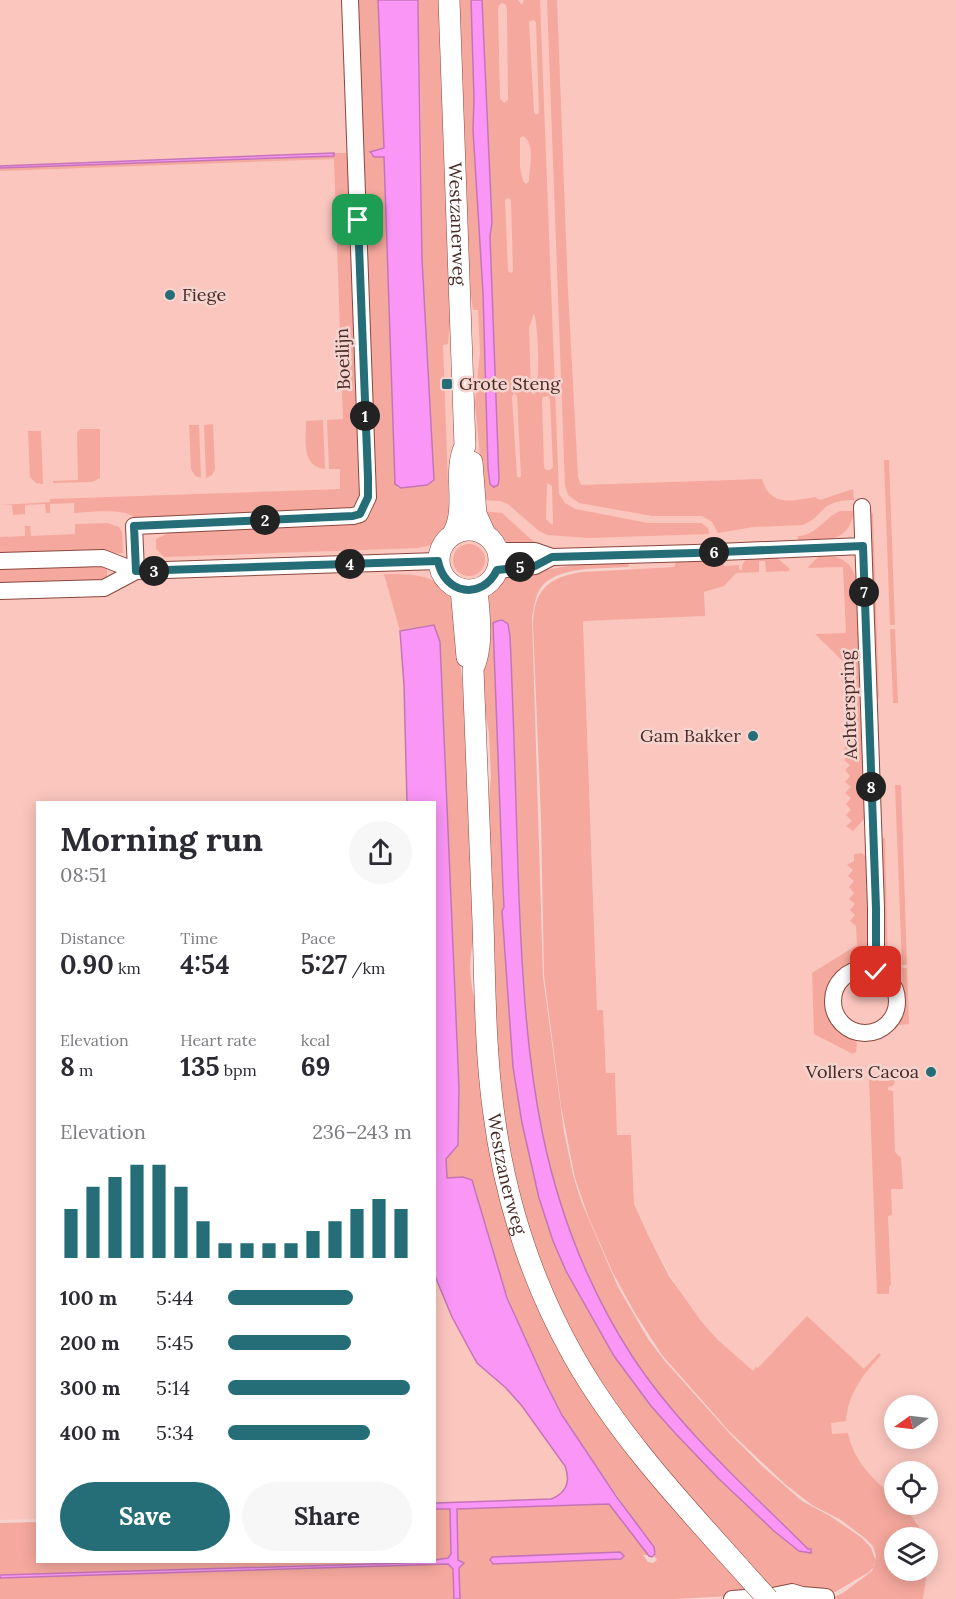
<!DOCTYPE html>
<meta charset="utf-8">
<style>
:root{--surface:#fff;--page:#f7f7f7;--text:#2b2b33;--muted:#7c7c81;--accent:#256e78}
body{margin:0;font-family:Lora,serif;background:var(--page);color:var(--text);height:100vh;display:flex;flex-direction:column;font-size:22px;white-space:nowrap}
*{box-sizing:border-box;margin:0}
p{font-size:20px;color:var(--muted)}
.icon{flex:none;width:33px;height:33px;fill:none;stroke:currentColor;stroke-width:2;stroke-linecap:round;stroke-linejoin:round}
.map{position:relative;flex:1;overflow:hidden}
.sheet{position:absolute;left:36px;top:801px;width:400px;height:762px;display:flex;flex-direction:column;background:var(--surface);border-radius:0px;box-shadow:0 3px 15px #0003}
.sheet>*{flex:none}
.needle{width:39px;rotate:256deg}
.buttons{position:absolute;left:884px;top:1395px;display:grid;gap:12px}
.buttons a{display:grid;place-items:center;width:54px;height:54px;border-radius:50%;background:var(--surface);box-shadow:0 3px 15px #0003;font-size:30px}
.pin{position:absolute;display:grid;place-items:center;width:51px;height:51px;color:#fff;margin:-26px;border-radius:12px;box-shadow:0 3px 9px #0006}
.km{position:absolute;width:30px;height:30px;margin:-15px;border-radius:50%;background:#222;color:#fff;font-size:16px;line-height:30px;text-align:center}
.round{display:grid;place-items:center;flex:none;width:63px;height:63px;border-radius:32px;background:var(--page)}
.summary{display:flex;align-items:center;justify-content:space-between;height:102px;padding:0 24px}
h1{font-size:33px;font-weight:700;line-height:45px}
.stats{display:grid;grid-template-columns:repeat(3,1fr);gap:9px;height:102px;padding:6px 24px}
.stats div{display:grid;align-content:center}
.stats b{font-size:26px;font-weight:700}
.stats small{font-size:16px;font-weight:400}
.stats p{font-size:16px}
.chart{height:168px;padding:12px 24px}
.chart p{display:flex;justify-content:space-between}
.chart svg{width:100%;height:108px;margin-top:6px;stroke:var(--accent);stroke-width:6}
.button{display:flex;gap:12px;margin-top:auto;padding:12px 24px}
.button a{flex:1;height:69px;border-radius:36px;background:var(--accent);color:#fff;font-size:24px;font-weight:700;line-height:69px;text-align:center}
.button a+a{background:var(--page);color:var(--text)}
ul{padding:0 24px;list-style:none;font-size:20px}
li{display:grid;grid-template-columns:96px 72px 1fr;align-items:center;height:45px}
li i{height:15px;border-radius:8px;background:var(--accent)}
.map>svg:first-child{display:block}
.built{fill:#fbc6be;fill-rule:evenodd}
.green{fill:#f5a89d;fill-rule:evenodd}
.water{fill:#fa96f6;stroke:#c575b7;stroke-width:1.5}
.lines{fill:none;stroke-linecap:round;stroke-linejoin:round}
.minor-casing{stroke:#8a473e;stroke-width:18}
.major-casing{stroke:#8a473e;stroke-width:22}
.minor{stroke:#fff;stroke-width:16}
.major{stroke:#fff;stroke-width:21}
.major-bridge-casing{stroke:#8a473e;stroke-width:22;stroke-linecap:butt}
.major-bridge{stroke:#fff;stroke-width:21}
.route-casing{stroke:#fff;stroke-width:12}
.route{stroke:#256e78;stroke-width:8}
.poi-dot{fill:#256e78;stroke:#f5d4cf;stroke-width:2}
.labels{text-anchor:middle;stroke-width:5;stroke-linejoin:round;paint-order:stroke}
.street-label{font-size:18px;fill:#482925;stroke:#f5d4cf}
.poi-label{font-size:18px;fill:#482925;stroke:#f5d4cf;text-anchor:start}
</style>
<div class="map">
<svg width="956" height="1599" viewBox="0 0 956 1599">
<rect width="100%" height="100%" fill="#f5d4cf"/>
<path class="built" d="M0 0H956V1599H923L927 1572V1538L924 1537 920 1528 903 1505 927 1504V1472H894V1497L853 1461 819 1448 701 1321 686 1303 648 1235 634 1204 631 1136H617L615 1073H606L603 1011 597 1010 583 620 704 616V592L724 586 725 566 677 561 674 567 632 569 629 567 628 562 585 563 487 597 400 631 404 685 407 802H38L37 1519 0 1520ZM894 1406H927V1438H894Z
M435 1276 452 1317 477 1363 506 1388 522 1406 563 1463 576 1501 435 1505Z"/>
<path class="green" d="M355 0H378L384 149 369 152 370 155H373L374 156H384L395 484 398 488H401V487L427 485 432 456 422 259 421 117 418 0H441L452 299 448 344 443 345 449 512 447 530 431 545 418 548 164 557 156 549V539L175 530 357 523C370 521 372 512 375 501Z
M456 0H471L474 98 473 130 483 293 490 484 499 480 490 236 492 223 482 0H518L522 5 524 0H540L559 494 565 503 575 509 648 523H701L708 528 709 534 589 538 547 535 539 531 508 504 500 501 484 500 475 402 480 353 478 310H473L466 255ZM502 3 506 5 507 11 508 100 504 103 500 98 498 11 499 5ZM533 20 536 22 539 113 536 115 534 112 529 22ZM523 136C536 144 529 168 529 181L526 184 523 181 520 167V138ZM508 198 511 200 513 271 511 273 508 271 505 200ZM534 313C538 325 541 386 534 395L531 392 529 328ZM514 393 517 396 521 476 519 478 517 477 512 397ZM548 396 550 399 553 467 550 470H546L544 467 542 400 543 397ZM547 483 552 486 553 523 552 525 546 519Z
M547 0H557L568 291 578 477 581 485 762 479C770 507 792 501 815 497L820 500 853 489 854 500C818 500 825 517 802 525L753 527 718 533 712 522 702 516H652L579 503 568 495 565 485Z
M334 153H348L359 495V499L352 508 135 518C126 508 89 512 74 513V503L50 504V513H46L45 504 25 505V514L13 515 12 505H0L50 502V499L340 489V469H329L327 420 343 419 334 159 0 171V168L334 156Z
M323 420 325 469C301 467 306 439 306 421Z
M213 424 215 469 212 475 206 478 204 425Z
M189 425H199L201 478 195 476 191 469Z
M80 429H100V478L92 482 53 483V481L78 480 77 433Z
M28 431H41L43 484 36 483 30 477Z
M884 460H889L895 625H890Z
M868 510 873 514 879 699 875 696Z
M481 511 502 513 533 541 547 547C510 544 499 548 481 511Z
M840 511H854C849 544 824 540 798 541V536C817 535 824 518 840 511Z
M75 524 107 523 119 527 122 532 123 553 0 557V537L25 536V526H30L31 536 75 534Z
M453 560a16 16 0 1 1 32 0a16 16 0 1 1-32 0Z
M820 555C839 555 854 562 856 582L865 818 853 831 846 826 852 821 846 815 851 810 846 804 851 798 845 793 851 787 845 782 850 776 845 770 850 765 844 760 850 754 844 748 849 742 844 737 849 731 843 725 848 720 843 714 848 709 843 703 847 698 842 692 847 687 841 681 847 675 841 670 846 664 815 634 846 633 843 567 807 568Z
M776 557 789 568 790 571 766 572 765 561H759V572L736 573 724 586 704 592 705 616 583 621 597 1010H603L606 1073H615L617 1135H631L634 1204 648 1235 669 1276 701 1321 718 1340 753 1371 756 1367 758 1368 807 1316 864 1369 879 1353 881 1355C863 1375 848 1393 846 1421L831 1423 832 1434 848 1433C854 1462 872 1478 894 1497V1504L903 1505 920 1528 924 1537 894 1538V1570L927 1571 923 1599H829L843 1593 872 1571 876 1556 873 1546 866 1539 841 1520 812 1505 785 1484 729 1431 662 1355 635 1313 613 1273 588 1216 575 1178 561 1106 544 976 541 819 533 624C534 589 549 577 582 572L674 567 677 560 719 559 725 566 739 565V569L742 570V565L747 558Z
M628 562 629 567C604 569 555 565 540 589 535 597 534 608 532 617L543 977 564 1132 573 1175 581 1201 618 1287 648 1339 664 1360 731 1435 762 1466 802 1501 830 1516 862 1538 871 1548 875 1559 874 1566 869 1572 835 1592 829 1594 793 1585H785L775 1593 748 1562V1559L745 1560 661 1469 597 1374 582 1356 566 1326 521 1209 497 1078 487 818 491 776 489 733 482 698 487 597 494 587 506 577 585 563ZM495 621 508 624 510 636C513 697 515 757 517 818 523 1021 523 1203 646 1377 692 1442 755 1491 808 1550L793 1547 774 1531 718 1478 651 1406 614 1356 553 1241 537 1190 522 1123 513 1067 505 956 493 623Z
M0 565 107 566V580L0 588Z
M384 574C406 574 431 573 448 591 451 595 452 604 454 609L467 723 476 928C468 958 468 980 478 1010L530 1285 751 1595 675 1599H460L459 1568 464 1563 458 1560 457 1509 610 1504 648 1555H643L648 1562 653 1563 657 1560 654 1556 656 1553C620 1496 577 1444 546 1385 512 1319 490 1247 463 1177L447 1178 446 1159 459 1088 440 642 434 625 400 631ZM620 1552 623 1558 621 1559 493 1564 490 1562 492 1557Z
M890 629H895L898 703H893Z
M895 785H901L907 965H902Z
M880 838H885L888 965 885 960 884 948Z
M862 853 866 857 869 943C868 949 866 955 861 959 855 964 847 966 840 971 822 985 821 1012 837 1029 843 1035 851 1037 857 1043L856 1053 854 1052 853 1054 814 1034 812 973 857 945 856 926 850 921 855 915 850 910 855 904 849 899 854 893 849 887 854 881 848 876 853 870 847 865 854 861V854Z
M902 968H907L909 1024 899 1025 898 1023 904 1005Z
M889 1075H897L893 1086 888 1087V1090L893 1091 895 1152 901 1158 903 1189H891L892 1215 888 1216 891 1285 889 1286V1294H877L869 1076H877L878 1081H889Z
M435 1509H450L451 1554 446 1559 435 1560Z
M37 1522 38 1562H401L0 1575V1523Z
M449 1564 453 1569 454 1599H0V1578Z"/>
<path class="water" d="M378 0H418V11L422 259 434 480 427 485 401 488 395 484 384 157H374L370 152 384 148Z
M471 0H482L492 223 490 236 499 480 498 485 494 487 490 484 488 468 483 293 473 130 474 98Z
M334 153V156L0 168V166Z
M497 621 502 620 508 624 510 636C514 723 516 811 519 898 526 1066 538 1210 632 1356 680 1429 747 1488 808 1549H811V1553L799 1551 774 1531 718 1478 675 1433 651 1406 614 1356 566 1271 553 1241 539 1198 522 1123 513 1067 502 911 504 907 503 889 493 623Z
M434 625 440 642 459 1088 458 1145 446 1159 447 1178 463 1177 472 1180 507 1298 546 1384 562 1415 616 1496 654 1547 655 1554 652 1557 649 1556 609 1504 457 1509 458 1560 464 1563 459 1568 460 1599H454L453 1569 448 1564 0 1578V1575L435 1562V1560L448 1558 451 1554 450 1509H435V1503L551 1499C566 1493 571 1482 565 1466L522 1406 506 1388 477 1363 452 1317 435 1276V802H407L404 685 400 631Z
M620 1552 624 1556 621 1559 493 1564 490 1560 492 1557Z"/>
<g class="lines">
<defs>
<path id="minor" d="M862 507 876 908V959L874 971
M497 551H535L552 557 695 553 863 546
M0 561 103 558 136 571 438 561
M497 570 535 566 552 557
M136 571 134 526 353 516 360 514 368 497 350 0
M0 591 104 588 136 571
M833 1001a32 32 0 1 1 64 0a32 32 0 1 1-64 0Z
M732 1599 773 1596 792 1592 802 1595 826 1597"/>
<g id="major">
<path id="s1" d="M449 0 465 446C452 473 468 507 453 534"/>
<path d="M472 462 476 514 485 534"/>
<circle cx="469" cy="560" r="30"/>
<path d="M461 589 467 657"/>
<path id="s2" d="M477 589C479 614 484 645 473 669 476 753 480 838 483 922 485 984 485 1046 493 1108 504 1195 531 1281 574 1357 619 1436 680 1501 740 1568"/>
</g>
</defs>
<use href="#minor" class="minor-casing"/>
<use href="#major" class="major-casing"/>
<use href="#minor" class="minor"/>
<use href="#major" class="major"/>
<defs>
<path id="major-bridge" d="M740 1568 768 1599"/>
</defs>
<use href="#major-bridge" class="major-bridge-casing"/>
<use href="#major-bridge" class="major-bridge"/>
</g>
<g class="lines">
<defs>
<path id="route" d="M358 220 368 478V497L360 514 353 516 134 526 136 571 438 561C444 594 482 601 497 570L535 566 552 557 695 553 863 546 876 908V959L874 971 876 972"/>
</defs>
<use href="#route" class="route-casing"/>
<use href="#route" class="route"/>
</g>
<g class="poi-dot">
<circle cx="170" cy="295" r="6"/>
<rect x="441" y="378" width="12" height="12" rx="3"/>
<circle cx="753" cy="736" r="6"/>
<circle cx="931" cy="1072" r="6"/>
</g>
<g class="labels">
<g class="street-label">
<text dy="6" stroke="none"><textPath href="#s1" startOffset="224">Westzanerweg</textPath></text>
<text transform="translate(343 359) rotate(-92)" y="6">Boeilijn</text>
<text transform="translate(849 705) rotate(-92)" y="6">Achterspring</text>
<text dy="6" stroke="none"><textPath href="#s2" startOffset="588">Westzanerweg</textPath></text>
</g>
<g class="poi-label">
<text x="182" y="301">Fiege</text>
<text x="459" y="390">Grote Steng</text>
<text x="741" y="742" text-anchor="end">Gam Bakker</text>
<text x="919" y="1078" text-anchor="end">Vollers Cacoa</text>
</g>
</g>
</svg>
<div class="buttons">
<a><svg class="needle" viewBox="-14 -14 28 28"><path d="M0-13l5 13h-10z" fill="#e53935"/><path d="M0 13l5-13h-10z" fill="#7c7c81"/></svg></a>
<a><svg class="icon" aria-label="locate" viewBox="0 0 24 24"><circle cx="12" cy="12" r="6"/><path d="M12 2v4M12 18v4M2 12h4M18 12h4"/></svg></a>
<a><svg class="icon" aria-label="layers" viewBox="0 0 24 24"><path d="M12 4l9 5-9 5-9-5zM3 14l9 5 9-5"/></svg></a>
</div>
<div class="pin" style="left:358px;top:220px;background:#1e9e55"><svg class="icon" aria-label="arrive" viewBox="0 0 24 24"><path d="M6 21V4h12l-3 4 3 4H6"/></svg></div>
<div class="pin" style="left:876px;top:972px;background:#d93025"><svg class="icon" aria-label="check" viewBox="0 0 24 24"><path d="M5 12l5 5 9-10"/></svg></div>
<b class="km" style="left:365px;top:416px">1</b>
<b class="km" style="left:265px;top:520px">2</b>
<b class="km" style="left:154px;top:571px">3</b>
<b class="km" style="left:350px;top:564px">4</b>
<b class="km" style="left:520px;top:567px">5</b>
<b class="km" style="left:714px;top:552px">6</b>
<b class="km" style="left:864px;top:592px">7</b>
<b class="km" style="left:871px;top:787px">8</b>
<section class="sheet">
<div class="summary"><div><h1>Morning run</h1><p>08:51</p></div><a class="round"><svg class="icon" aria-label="share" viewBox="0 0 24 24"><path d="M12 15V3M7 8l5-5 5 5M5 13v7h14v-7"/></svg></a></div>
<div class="stats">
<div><p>Distance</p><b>0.90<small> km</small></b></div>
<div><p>Time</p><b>4:54</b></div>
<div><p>Pace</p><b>5:27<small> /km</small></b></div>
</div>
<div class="stats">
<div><p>Elevation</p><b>8<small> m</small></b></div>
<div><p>Heart rate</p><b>135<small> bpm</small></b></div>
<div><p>kcal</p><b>69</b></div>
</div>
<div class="chart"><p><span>Elevation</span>236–243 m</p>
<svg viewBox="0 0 160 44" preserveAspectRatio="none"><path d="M5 44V24M15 44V15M25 44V11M35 44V6M45 44V6M55 44V15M65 44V29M75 44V38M85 44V38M95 44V38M105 44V38M115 44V33M125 44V29M135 44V24M145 44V20M155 44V24"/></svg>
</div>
<ul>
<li><b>100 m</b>5:44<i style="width:68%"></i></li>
<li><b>200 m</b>5:45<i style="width:67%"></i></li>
<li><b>300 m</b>5:14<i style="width:99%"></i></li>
<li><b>400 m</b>5:34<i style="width:77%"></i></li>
</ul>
<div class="button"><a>Save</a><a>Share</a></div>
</section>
</div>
